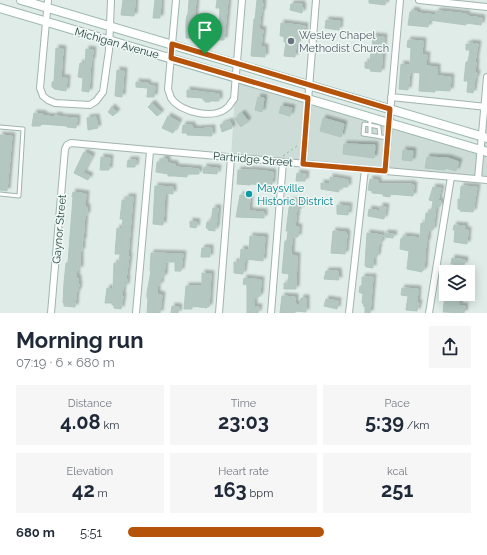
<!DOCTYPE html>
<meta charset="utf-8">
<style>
:root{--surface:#fff;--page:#f6f6f7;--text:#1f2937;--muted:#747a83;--accent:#b45309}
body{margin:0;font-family:Raleway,sans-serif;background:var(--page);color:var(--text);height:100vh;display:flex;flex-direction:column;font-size:15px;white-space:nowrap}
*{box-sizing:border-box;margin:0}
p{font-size:13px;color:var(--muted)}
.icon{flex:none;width:22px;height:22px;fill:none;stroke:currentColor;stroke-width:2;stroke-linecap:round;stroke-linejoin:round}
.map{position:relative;height:313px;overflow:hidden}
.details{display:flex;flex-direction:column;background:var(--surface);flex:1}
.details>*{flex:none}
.buttons{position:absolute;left:439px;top:265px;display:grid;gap:8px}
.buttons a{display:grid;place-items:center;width:36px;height:36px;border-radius:0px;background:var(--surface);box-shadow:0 2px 10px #0003;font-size:20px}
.pin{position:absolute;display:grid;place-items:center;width:34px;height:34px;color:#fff;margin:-41px -17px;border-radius:50% 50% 50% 0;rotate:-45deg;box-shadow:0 0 4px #0007}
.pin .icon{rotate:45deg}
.round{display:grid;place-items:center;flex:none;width:42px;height:42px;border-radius:0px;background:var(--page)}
.summary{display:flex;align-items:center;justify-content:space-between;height:68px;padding:0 16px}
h1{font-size:22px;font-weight:700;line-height:30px}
.metrics{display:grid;grid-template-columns:repeat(3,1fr);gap:6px;height:68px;padding:4px 16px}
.metrics div{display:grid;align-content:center;border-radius:0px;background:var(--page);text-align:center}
.metrics b{font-size:20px;font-weight:700}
.metrics small{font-size:11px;font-weight:400}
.metrics p{font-size:11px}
ul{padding:0 16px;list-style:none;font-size:13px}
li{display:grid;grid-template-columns:64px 48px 1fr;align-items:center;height:30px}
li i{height:10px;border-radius:5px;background:var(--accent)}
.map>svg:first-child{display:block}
.built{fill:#cddcd6}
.building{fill:#b4c7c1;stroke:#b1c6bf;filter:url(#shadow)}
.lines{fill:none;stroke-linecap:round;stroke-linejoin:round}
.lane-casing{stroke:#a1b4af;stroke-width:5}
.street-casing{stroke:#a1b4af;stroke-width:8}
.secondary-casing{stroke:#9cb8b1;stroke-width:10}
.path{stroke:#7cb2a7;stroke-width:1;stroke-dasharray:2 3;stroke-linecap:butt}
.lane{stroke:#fff;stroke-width:3}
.street{stroke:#fff;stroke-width:6}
.secondary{stroke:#fff;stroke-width:8}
.route-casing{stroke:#fff;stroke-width:8}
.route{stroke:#b45309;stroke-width:5}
.worship-dot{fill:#6b7280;stroke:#eff8f5;stroke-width:1.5}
.culture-dot{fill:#0f9aa8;stroke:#eff8f5;stroke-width:1.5}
.labels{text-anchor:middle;stroke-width:3;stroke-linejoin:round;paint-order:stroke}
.worship-label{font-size:11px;fill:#5b616d;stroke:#eff8f5;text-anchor:start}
.street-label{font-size:11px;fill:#1e3d38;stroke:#eff8f5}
.culture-label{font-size:11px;fill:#0d838f;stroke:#eff8f5;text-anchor:start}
</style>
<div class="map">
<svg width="487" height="313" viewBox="0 0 487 313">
<defs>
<filter id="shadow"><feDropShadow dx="3" dy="-3" stdDeviation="1" flood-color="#0004"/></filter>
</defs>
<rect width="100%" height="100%" fill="#dfece7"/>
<path class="built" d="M236 78 480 150 487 107V179L231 158Z"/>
<path class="building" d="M123 0H135L134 16 121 15Z
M155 0H161L160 18H153Z
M189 0H196L194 23 196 24V29H198V33H203L202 39 186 38V21L187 15H188Z
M217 0H228L224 40H218L220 8H216Z
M257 0H262V3H263L262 12H261L259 29 263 30 261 47H265V57L251 56 254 19H255Z
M369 0H386L385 5 369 3Z
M291 4H302V7H303L302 13 290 10Z
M412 10 417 11V13L436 15V12L439 11 467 14 466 16 482 18 481 25 466 23V25L429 20 428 27 408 25 410 12H412Z
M326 20 340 21 339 30 325 28Z
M281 23 305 26 303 38H300L298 43H296L295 57 284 56 286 42H284V38L283 36H280Z
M373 36 384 37 381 72 370 71 371 69 365 68V62L370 63 371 52H372Z
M408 40 423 41 422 55H427L426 66 437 67V76L451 77 450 91 435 90V92L419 91 420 73 410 72 408 90 399 89 401 64 410 65 411 49V48L407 47Z
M469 43 478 44 475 62H476L475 73H477L476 78H475L473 93 467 92 468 81H464L466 62H468L470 50H466V44L469 45Z
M56 48 63 49 61 78H67L66 91 54 89V88L52 87V82H54Z
M86 49 93 50 92 61 91 60 89 92 82 91 83 78 78 77 80 63 85 64Z
M117 70 124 71 122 97 115 96Z
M136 82 148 83 147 88 136 87Z
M148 86H155L154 97H147Z
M187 90 219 94V101H210V102H205V100H203V98L187 97Z
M258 97 264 98 262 112 255 110Z
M152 103 161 113 157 116 148 107Z
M281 106 292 108 290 116 279 113Z
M112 107 117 112 113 116 108 112Z
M34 113 43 114 45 116 55 117V115L60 116 59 117 77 118 76 128 67 127V126L42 124 40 126H32Z
M242 113 248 121 241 127 235 119Z
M168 116 179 122 173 133 162 128Z
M96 117 98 128 88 130 87 118Z
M323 118 344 124 341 137 320 131Z
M230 121 232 128 222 132 220 125Z
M183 125H192V127L195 129 212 128V136L187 135V133H182Z
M0 135 12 136 7 191 0 190Z
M344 144 375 145 374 158 343 154Z
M403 150 413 151 412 161 402 160Z
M84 152 92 156 83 173 90 176 88 180 74 173Z
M101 157 110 158 109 170H100Z
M427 157 448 158 459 162 456 171 445 168V170L425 168Z
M162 158 167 159V163L175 164V167L199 169V174H187V177L174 176H168V174L156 172 157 162H162Z
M128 160H136L135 167H127Z
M204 167 218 168 217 174 203 173Z
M238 170H253L273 172 272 185 250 184V185L237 184Z
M297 173 306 174 305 181H296Z
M330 177 348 180V187H339V192L321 189V183L330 184Z
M370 179 378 180V184H412V185H414L413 196 390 194V197L383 196V194L372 193V191L368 190Z
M155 186 173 187V194L165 193 163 225 153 224Z
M461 186 477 187 473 212 460 211V209H458V199L460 200Z
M433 187 441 188 438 201H441L440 207 436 206 433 230H428L427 242H426L424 270H422V272L407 269 409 251 400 249 401 238 403 239V236L420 238 421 223 425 224 426 213H431L433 201 429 200Z
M73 192 86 194 85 207H87V215L85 214 83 241H82V251L80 250V269H77L76 277 78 278V284H79L78 291H77L76 295 75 307 64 306V303H63L64 283 66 263H68L71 223 73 197H72Z
M240 195 250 196 249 211 264 212V218L236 217Z
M126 197H133L128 256H129L128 265 126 279H127L126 286H123L122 296H123L121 309 114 308V305H112V303H105L107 288 113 289 114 263 119 264 120 254H115L117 228 122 229 123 219H120L122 202V200H126Z
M290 201 302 202 301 209 297 208 295 227H299L298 237H292L291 255 297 256 296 289H284V283H288L289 274 282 273 285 241H287L288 231H286Z
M337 205 349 206 348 215 337 214Z
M380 206 386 207 384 219 368 216 369 209 380 211Z
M213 208H218L216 228H215V231L208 230V228H206L207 222H211Z
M190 221 197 222 196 228 190 227Z
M454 225 465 226 464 230H468L467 244 454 242 455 230H453Z
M333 231 346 232V233L347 234 345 254 331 253Z
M367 233 382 235 381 243H379L377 257H373V268L366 267 365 265Z
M385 233 394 234 393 238 384 237Z
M250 236 265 237 263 261 245 259 243 274 234 273V262H240L241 249 249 250Z
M202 248H210V257H201Z
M151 253 183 254 181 271H175V262H166L165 263 164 277H161L160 285H157V294L162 295 160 313H147L148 299 147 298V293L151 271H150Z
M452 258 465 260 464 265 451 264Z
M326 271H338L339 280 324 279Z
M202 273 211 274 209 307 207 306V308L192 306V309H184L186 286H202Z
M362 277H373L370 313H365V306H363L364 304 362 303 363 294 359 292 360 286H362Z
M244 278 261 280 260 296H258V298H254V307H259L258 313H247V285L243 284Z
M402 288 418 289 417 303H419L417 311 406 310 408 296 401 295Z
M445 294 460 295 459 306H465L464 313 443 312Z
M282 296 295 297V304L300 305 301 298H306V312L295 311V313H280Z
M326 299 338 301 337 309 324 306Z
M172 306 179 307 178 313H171Z"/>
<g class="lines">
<defs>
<path id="lane" d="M370 118V125L364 124 363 134 388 138
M0 127 23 129 19 196 0 194
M370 135V125L379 127 380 137"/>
<path id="street" d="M48 0 40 88 43 96 48 100 55 103 90 105 96 101 103 92 109 50 111 0
M176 0 168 89C169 92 170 95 171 98 181 113 215 120 228 107 230 105 232 101 234 99L242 0
M419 0 487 7
M391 97 487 107
M303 164 316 0
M385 171 400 0
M478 179 487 77
M51 313 65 149 67 145 71 143 487 180
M136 313 150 151
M219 313 231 158
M271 313 283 162
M349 313 365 169
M429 313 451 177"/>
<path id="secondary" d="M21 0 487 138
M0 8 487 152"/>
</defs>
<use href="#lane" class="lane-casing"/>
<use href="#street" class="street-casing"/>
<use href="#secondary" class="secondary-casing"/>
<path class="path" d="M283 156 297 146"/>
<use href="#lane" class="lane"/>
<use href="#street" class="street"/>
<use href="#secondary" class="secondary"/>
</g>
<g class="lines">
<defs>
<path id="route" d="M172 44 390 109 385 171 303 164 308 98 171 58Z"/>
</defs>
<use href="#route" class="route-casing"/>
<use href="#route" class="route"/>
</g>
<circle class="worship-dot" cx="291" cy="41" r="4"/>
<circle class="culture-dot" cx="249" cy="194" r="4"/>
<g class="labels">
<g class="worship-label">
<text x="299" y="39">Wesley Chapel<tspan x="299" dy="13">Methodist Church</tspan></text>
</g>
<g class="street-label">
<text transform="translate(117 43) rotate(16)" y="4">Michigan Avenue</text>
<text transform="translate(253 159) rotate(5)" y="4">Partridge Street</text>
<text transform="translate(59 229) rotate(-85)" y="4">Gaynor Street</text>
</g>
<g class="culture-label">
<text x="257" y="192">Maysville<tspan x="257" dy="13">Historic District</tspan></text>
</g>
</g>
</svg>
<div class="buttons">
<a><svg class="icon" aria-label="layers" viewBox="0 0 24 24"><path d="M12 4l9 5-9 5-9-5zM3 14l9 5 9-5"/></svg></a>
</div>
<div class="pin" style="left:205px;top:54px;background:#1e9e55"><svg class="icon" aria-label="arrive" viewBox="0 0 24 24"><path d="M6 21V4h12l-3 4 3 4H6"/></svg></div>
</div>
<section class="details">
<div class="summary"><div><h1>Morning run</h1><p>07:19 · 6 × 680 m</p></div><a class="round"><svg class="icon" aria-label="share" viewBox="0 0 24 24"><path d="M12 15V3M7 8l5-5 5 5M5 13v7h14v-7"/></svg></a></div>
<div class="metrics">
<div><p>Distance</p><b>4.08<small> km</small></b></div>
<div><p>Time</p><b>23:03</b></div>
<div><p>Pace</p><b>5:39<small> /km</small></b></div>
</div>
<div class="metrics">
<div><p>Elevation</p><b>42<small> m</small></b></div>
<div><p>Heart rate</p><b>163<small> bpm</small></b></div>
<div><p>kcal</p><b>251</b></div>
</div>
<ul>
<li><b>680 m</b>5:51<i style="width:57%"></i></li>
</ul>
</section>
